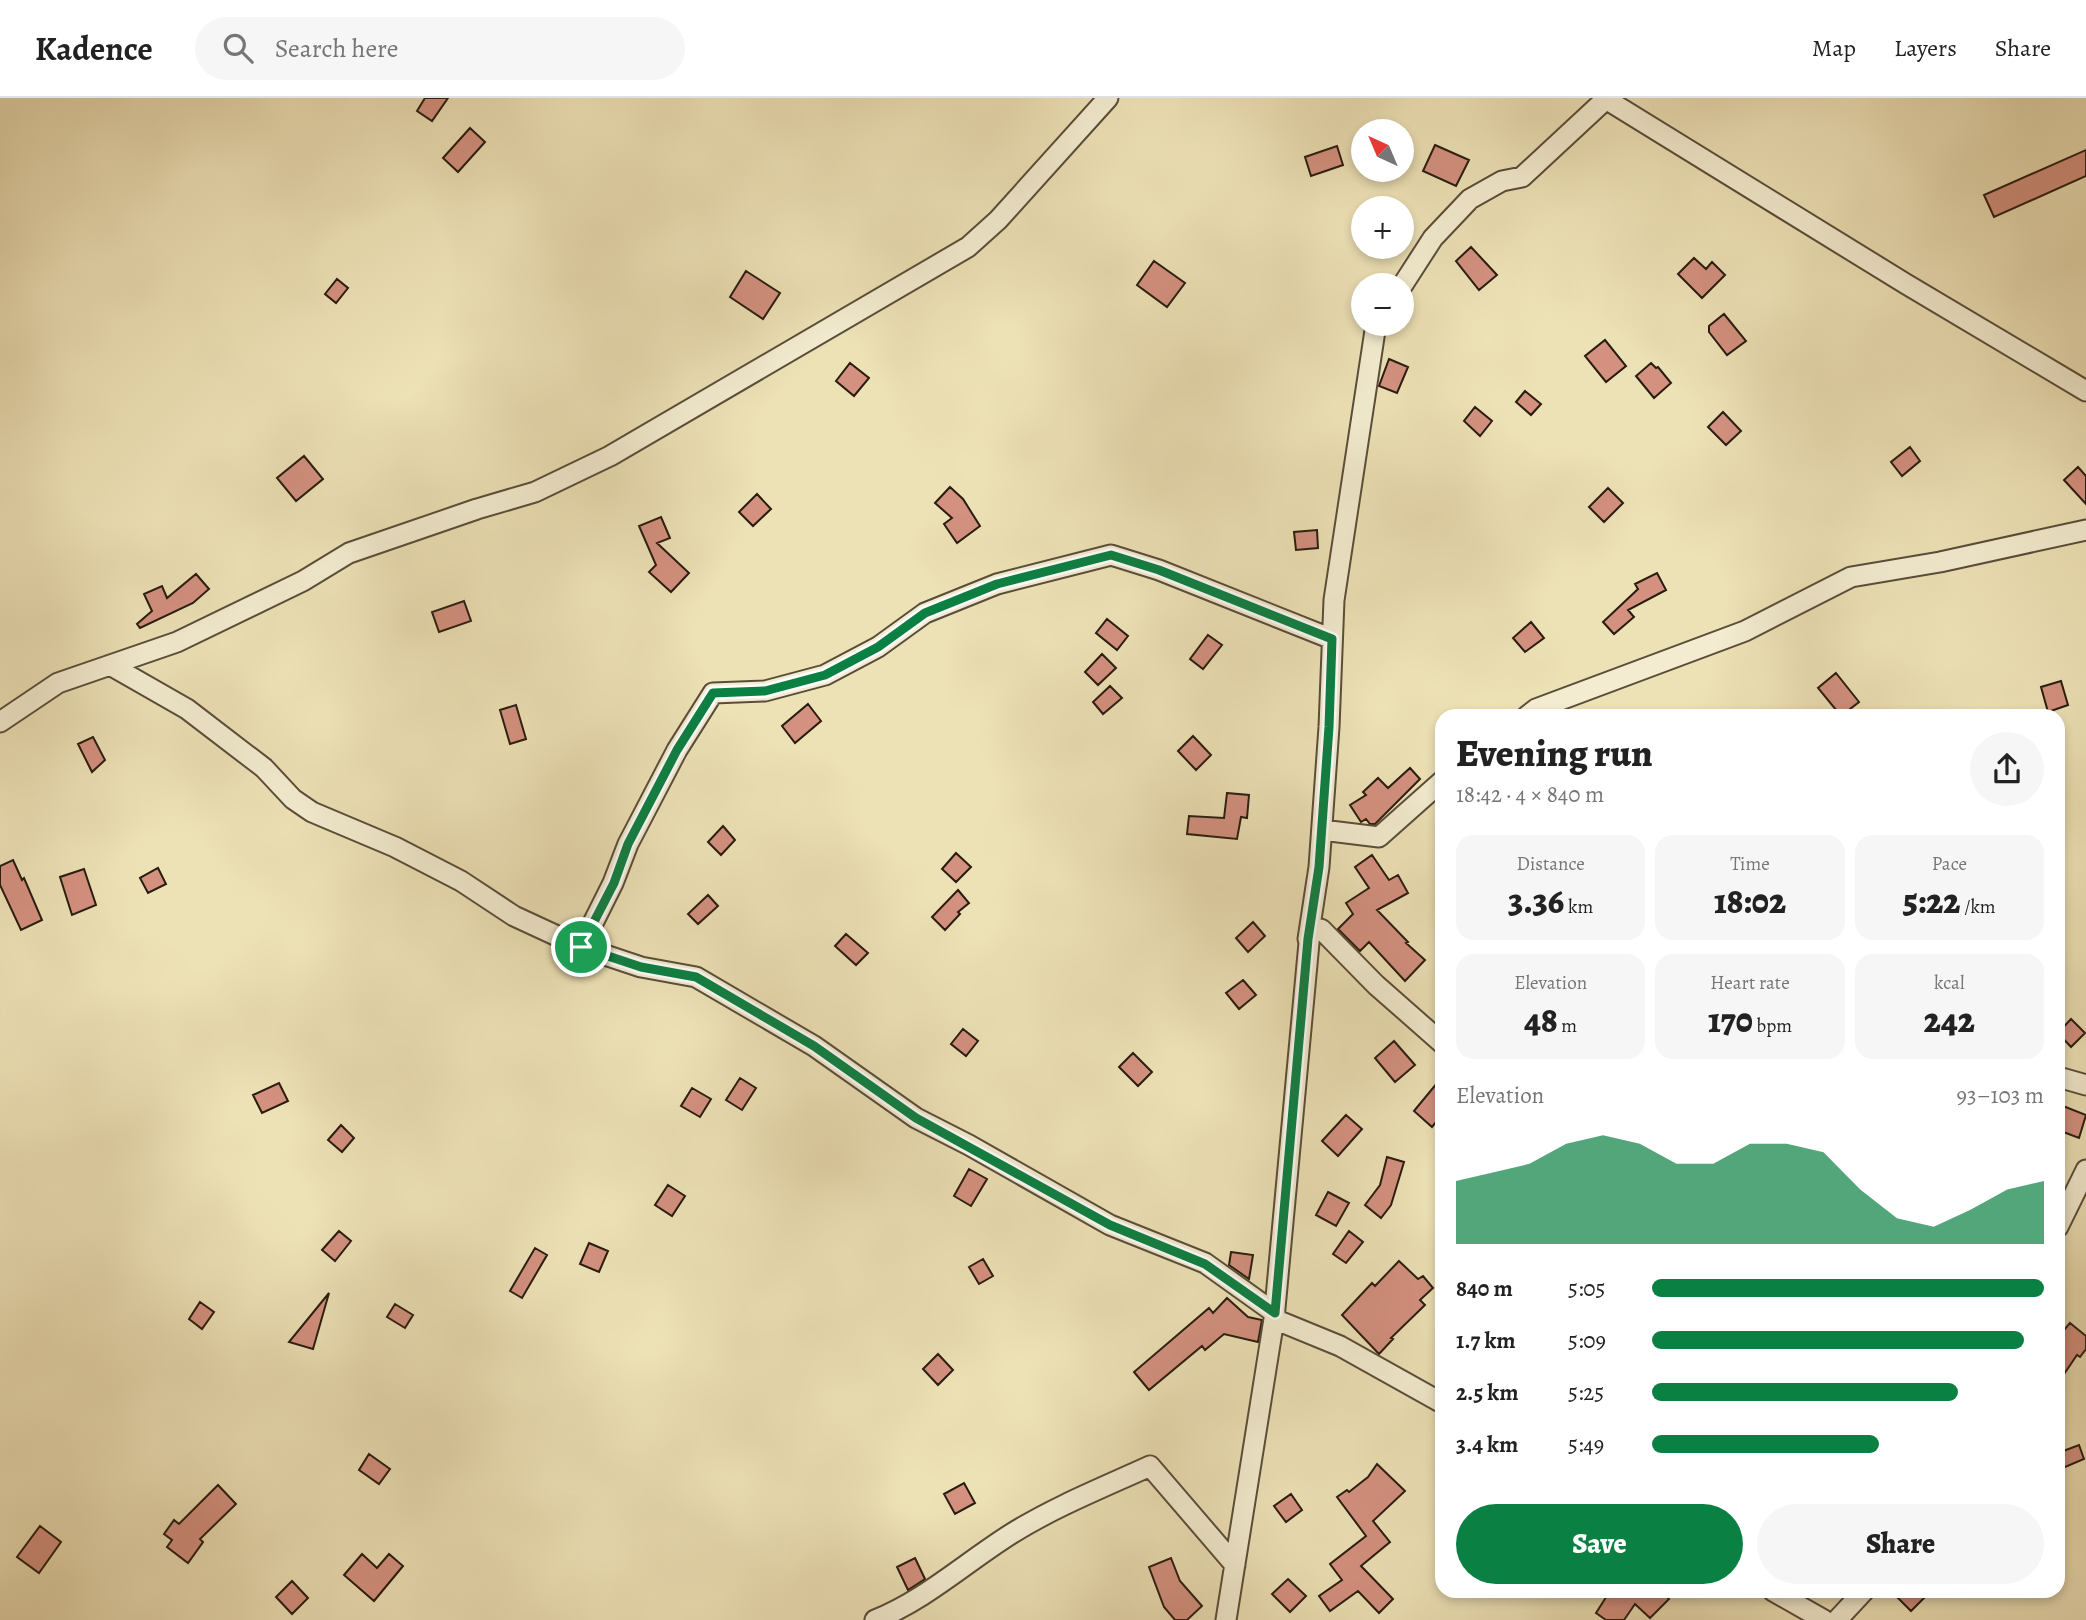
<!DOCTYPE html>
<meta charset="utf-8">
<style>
:root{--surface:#fff;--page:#f6f6f6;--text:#222;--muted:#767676;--line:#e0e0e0;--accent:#0b8043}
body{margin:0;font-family:Alegreya,serif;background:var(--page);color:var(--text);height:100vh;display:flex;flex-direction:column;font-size:26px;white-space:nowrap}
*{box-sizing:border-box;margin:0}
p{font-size:23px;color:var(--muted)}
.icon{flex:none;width:38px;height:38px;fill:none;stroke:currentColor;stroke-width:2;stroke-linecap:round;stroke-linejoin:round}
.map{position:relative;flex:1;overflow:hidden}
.sheet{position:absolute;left:1435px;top:611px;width:630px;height:889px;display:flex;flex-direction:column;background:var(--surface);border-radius:21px;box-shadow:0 4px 10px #0003}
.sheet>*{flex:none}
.needle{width:46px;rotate:316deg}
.fabs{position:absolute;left:1351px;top:21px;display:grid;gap:14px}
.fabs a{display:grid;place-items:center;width:63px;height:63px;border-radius:50%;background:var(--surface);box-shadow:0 4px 10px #0003;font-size:35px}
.pin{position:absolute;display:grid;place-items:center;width:60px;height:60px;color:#fff;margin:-30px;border:4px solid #fff;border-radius:50%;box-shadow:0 2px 7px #0007}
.round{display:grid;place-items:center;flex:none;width:74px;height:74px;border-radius:37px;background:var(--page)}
.summary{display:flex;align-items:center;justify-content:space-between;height:119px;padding:0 21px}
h1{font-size:38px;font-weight:800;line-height:52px}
.figures{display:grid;grid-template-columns:repeat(3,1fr);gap:10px;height:119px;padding:7px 21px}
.figures div{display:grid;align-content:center;border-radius:18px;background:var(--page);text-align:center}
.figures b{font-size:35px;font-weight:800}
.figures small{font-size:19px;font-weight:400}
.figures p{font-size:19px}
.chart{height:196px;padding:14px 21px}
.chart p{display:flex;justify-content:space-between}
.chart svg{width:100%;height:126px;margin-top:7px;fill:var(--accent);opacity:.7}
.button{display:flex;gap:14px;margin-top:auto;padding:14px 21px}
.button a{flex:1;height:80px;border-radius:42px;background:var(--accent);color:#fff;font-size:28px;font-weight:800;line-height:80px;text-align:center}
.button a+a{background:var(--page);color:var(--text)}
ul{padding:0 21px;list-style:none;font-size:23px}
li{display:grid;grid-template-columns:112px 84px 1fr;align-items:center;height:52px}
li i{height:18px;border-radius:9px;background:var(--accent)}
header{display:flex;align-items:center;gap:42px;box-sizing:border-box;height:98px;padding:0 35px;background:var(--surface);border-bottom:2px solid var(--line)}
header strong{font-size:33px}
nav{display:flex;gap:38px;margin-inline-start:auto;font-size:24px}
.search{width:490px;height:63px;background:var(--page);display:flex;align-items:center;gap:18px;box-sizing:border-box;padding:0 24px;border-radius:38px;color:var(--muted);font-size:26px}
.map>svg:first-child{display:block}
.building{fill:#d49180;stroke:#281c0f;stroke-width:2}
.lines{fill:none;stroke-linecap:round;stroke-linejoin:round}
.minor-casing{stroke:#594d39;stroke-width:23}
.minor{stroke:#f3ecd0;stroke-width:19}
.route-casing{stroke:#fff;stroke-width:14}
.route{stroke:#0b8043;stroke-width:9}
</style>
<header>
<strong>Kadence</strong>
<div class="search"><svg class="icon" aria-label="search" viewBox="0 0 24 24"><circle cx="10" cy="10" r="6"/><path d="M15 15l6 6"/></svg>Search here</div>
<nav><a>Map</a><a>Layers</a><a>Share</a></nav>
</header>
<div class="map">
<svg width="2086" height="1522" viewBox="0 0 2086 1522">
<rect width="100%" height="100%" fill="#ede1b6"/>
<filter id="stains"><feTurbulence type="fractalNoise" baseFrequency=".00286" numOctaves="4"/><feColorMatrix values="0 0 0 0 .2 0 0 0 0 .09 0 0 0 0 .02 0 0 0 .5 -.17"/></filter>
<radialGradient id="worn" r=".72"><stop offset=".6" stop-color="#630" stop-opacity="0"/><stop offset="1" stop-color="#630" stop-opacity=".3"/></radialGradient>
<path class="building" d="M425 0H448L432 23 417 13Z
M470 30 485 44 458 74 443 60Z
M1435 47 1469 62 1456 88 1423 73Z
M1337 48 1343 67 1311 78 1305 59Z
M2086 52V78L1994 119 1984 97Z
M1471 149 1497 177 1479 192 1456 163Z
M1694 160 1706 171 1712 164 1725 177 1702 200 1678 176Z
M1154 163 1185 185 1167 209 1137 187Z
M746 173 780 195 763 221 730 199Z
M337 181 348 190 336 205 325 196Z
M1724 216 1746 243 1727 257 1709 234V228Z
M1605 242 1626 268 1606 284 1585 258Z
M1389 261 1408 269 1397 295 1379 288Z
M850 265 869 280 854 298 836 283Z
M1651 265 1656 270 1658 269 1671 285 1654 300 1636 278Z
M1525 293 1541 306 1531 317 1516 304Z
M1475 309 1492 323 1480 338 1464 323Z
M1723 314 1741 333 1726 347 1708 329Z
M1910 349 1920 363 1902 378 1891 364Z
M304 358 323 381 296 403 277 380Z
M2078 369 2086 378V406L2064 382Z
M950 389 963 401 980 428 957 445 944 426 952 420 935 405Z
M1608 390 1623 405 1604 424 1589 409Z
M757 396 771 411 753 428 739 414Z
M661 419 670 440 657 445 689 475 671 494 649 474 656 467 639 428Z
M1317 432 1318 450 1296 452 1294 434Z
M1657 475 1666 492 1628 512 1634 519 1614 536 1603 524 1638 491 1635 486Z
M196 476 209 491 193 505 140 530 137 526 152 513 144 496 162 488 167 500Z
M464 503 471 523 439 534 432 514Z
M1107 521 1128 538 1117 552 1096 535Z
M1531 524 1544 540 1525 554 1513 540Z
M1208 537 1222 547 1203 571 1190 561Z
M1102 556 1116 570 1098 587 1085 574Z
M1836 575 1859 604 1841 618 1818 590Z
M2061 583 2068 607 2048 614 2041 589Z
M1110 588 1122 600 1103 616 1093 604Z
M808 606 821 623 795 645 782 628Z
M516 607 526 641 510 646 500 612Z
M1193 638 1211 657 1196 672 1178 653Z
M93 639 105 662 92 674 78 646Z
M1410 670 1420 681 1375 726H1370L1366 721 1361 724 1350 707 1366 697 1363 694 1378 680 1388 690Z
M1227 695 1249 697 1247 720 1241 719 1237 741 1187 736 1189 718 1224 720Z
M723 728 735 742 721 757 708 744Z
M956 755 971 769 956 784 942 771Z
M1372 757 1389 782 1398 777 1408 795 1377 812 1408 844 1406 845 1425 862 1405 883 1369 844 1360 853 1338 831 1353 816 1346 805 1369 790 1355 769Z
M13 762 22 782 24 780 42 822 21 832 0 787V768Z
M158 770 166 786 148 795 140 780Z
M84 771 96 807 72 817 60 779Z
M958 792 969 805 958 814 960 816 945 832 932 819Z
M708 797 718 808 698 826 688 816Z
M1253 824 1265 838 1248 854 1236 840Z
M846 836 868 855 856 867 835 848Z
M1243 882 1256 897 1239 911 1226 895Z
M2071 921 2085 935 2071 949 2058 935Z
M963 931 978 943 966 958 951 946Z
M1394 943 1415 967 1395 984 1375 960Z
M1133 955 1152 974 1138 988 1119 969Z
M1442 979V1017L1432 1029 1414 1013Z
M740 980 756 990 742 1012 726 1002Z
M279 985 288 1003 262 1015 253 997Z
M692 990 711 1001 700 1019 681 1008Z
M2058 1006 2086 1017 2079 1040 2058 1032Z
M1346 1017 1362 1031 1338 1058 1322 1043Z
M341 1027 354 1040 342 1054 328 1042Z
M1387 1059 1404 1064 1391 1107 1381 1120 1365 1107 1380 1087Z
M969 1071 987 1081 971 1108 954 1098Z
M668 1087 685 1098 672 1118 655 1107Z
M1328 1094 1349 1105 1336 1128 1316 1117Z
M339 1133 351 1143 335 1163 322 1152Z
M1349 1133 1363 1144 1346 1165 1333 1156Z
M589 1145 608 1153 599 1174 580 1166Z
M535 1150 547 1157 522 1200 510 1193Z
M1231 1154 1253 1157 1249 1181 1229 1167Z
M983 1161 993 1178 979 1186 969 1169Z
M1399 1163 1418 1181 1423 1178 1433 1190 1420 1202 1425 1207 1391 1240 1393 1241 1379 1256 1342 1217 1372 1185 1375 1188Z
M329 1195 313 1251 289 1244Z
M1227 1200 1248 1219 1262 1222 1258 1244 1224 1236 1205 1252 1202 1248 1149 1292 1134 1274 1209 1210 1213 1215Z
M200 1204 214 1214 202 1231 189 1221Z
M395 1206 413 1217 405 1230 387 1219Z
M2070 1225 2086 1238V1251L2080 1259 2077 1257 2058 1285V1239Z
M938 1256 953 1272 938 1287 923 1271Z
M2079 1347 2084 1361 2058 1372V1355Z
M369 1356 390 1371 379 1386 359 1372Z
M1377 1366 1405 1393 1373 1423 1390 1444 1361 1468 1393 1501 1379 1515 1358 1493 1330 1513 1319 1498 1342 1482 1330 1466 1366 1438 1337 1399 1347 1392 1349 1394 1368 1379Z
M964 1385 975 1405 955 1416 944 1396Z
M218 1387 236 1406 200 1441 203 1444 188 1465 167 1449 172 1442 164 1436 174 1422 179 1426Z
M1291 1396 1302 1412 1286 1424 1274 1408Z
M40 1428 61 1444 39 1475 17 1459Z
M362 1456 377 1470 389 1456 403 1468 374 1503 344 1477Z
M915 1460 925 1481 908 1492 897 1469Z
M1171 1460 1180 1483 1202 1508 1187 1522H1175L1164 1509 1149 1469Z
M1288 1481 1306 1498 1290 1514 1272 1496Z
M292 1483 308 1500 292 1516 276 1499Z
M1610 1493H1661L1669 1501 1650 1520 1635 1506 1624 1522H1606L1596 1515Z
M1891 1493H1931L1911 1513Z"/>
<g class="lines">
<defs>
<path id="minor" d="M1604 0 1906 186 2086 293
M1402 188 1433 140 1470 101 1502 83 1522 79 1606 1
M110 567 187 611 264 670 293 701 312 714 395 749 461 783 514 818 581 849 641 869 696 879 814 948 916 1020 969 1047 1110 1127 1205 1165 1275 1215
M1527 618 1536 611 1745 533 1851 479 1940 464 2086 432
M0 624 58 585 177 544 303 483 349 455 477 411 535 394 610 358 968 149 998 122 1108 0
M1322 732 1379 739 1442 683
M1308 841 1319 769 1329 629 1334 502 1376 226
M581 849 613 785 628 746 677 652 713 595 765 593 825 577 878 549 925 515 997 486 1111 457 1159 472 1332 541
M2058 979 2086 987
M2058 1129 2086 1072
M1274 1221 1340 1248 1442 1305
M1773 1493 1824 1522
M875 1522C925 1502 965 1465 1011 1436 1054 1409 1104 1389 1150 1368L1235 1467
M1226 1522 1274 1221 1310 834 1315 830 1321 831 1376 887 1442 945
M1837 1522 1864 1493"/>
</defs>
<use href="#minor" class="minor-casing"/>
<use href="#minor" class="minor"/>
</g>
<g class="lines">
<defs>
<path id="route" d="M1111 457 1159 472 1332 541 1329 629 1319 769 1308 841 1275 1215 1205 1166 1110 1127 916 1020 814 948 696 879 641 869 581 849 614 785 628 746 677 652 713 595 765 593 825 577 878 549 925 515 997 486Z"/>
</defs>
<use href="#route" class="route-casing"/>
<use href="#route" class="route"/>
</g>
<rect width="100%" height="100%" filter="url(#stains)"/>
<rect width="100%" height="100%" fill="url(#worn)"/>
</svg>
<div class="fabs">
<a><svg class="needle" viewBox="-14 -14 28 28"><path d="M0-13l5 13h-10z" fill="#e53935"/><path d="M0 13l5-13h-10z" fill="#767676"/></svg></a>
<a>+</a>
<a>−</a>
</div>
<div class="pin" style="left:581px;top:849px;background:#1e9e55"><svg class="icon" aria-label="arrive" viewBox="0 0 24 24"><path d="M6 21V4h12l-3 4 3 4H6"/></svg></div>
<section class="sheet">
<div class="summary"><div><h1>Evening run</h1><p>18:42 · 4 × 840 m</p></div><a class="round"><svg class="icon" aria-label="share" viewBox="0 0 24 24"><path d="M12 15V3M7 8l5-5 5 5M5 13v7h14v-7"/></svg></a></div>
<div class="figures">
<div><p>Distance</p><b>3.36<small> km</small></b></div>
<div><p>Time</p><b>18:02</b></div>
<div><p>Pace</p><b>5:22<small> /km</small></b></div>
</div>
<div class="figures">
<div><p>Elevation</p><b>48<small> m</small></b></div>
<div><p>Heart rate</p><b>170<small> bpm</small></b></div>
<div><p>kcal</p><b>242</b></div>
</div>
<div class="chart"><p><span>Elevation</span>93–103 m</p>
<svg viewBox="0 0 160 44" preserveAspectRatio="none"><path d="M0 44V22L10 19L20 16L30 9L40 6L50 9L60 16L70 16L80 9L90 9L100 12L110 25L120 35L130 38L140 32L150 25L160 22V44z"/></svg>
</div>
<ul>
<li><b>840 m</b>5:05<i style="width:100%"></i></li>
<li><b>1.7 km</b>5:09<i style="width:95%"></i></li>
<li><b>2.5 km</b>5:25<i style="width:78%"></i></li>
<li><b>3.4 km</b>5:49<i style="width:58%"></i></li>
</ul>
<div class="button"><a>Save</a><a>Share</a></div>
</section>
</div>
